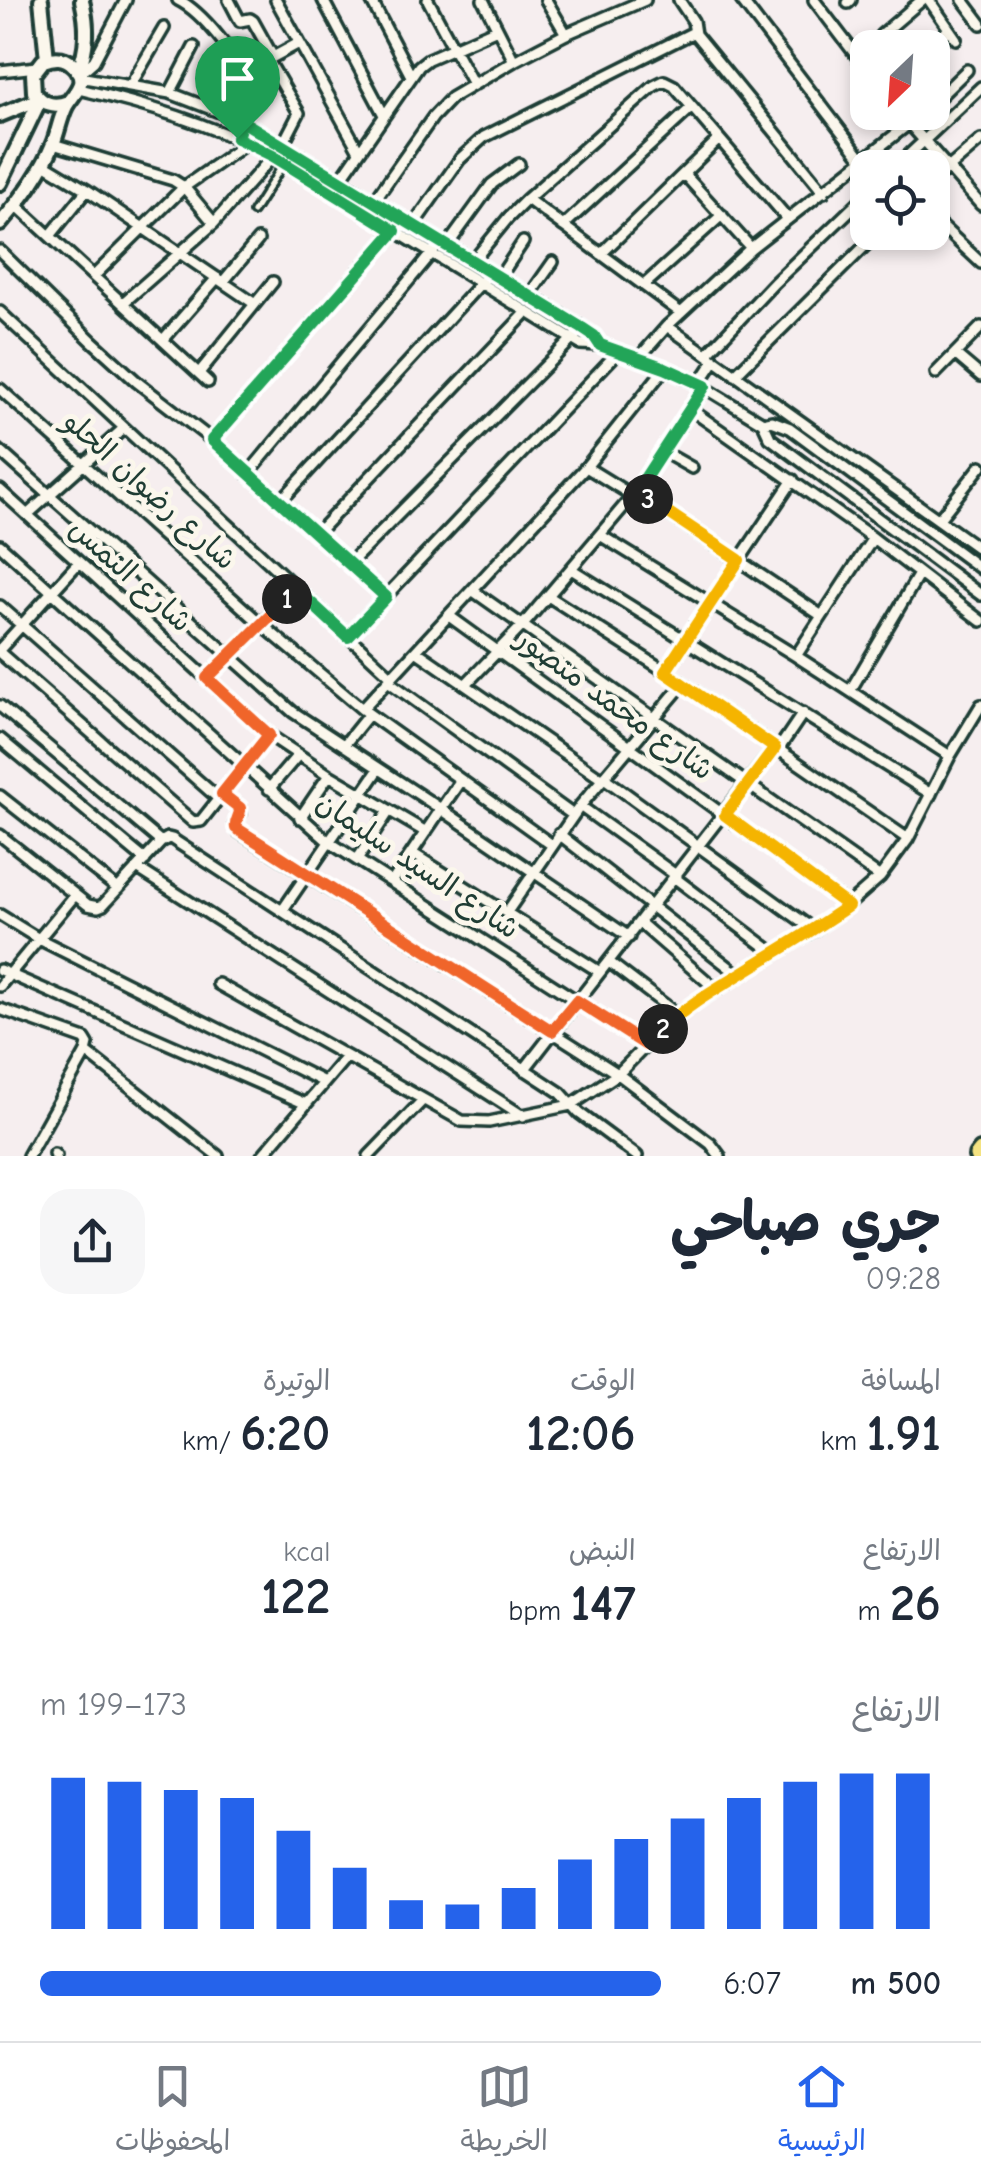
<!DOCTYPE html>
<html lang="ar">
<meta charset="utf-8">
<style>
:root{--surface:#fff;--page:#f6f6f7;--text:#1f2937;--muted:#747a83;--line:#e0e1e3;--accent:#2563eb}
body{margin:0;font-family:"Comic Neue","Playpen Sans Arabic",sans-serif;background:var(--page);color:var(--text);direction:rtl;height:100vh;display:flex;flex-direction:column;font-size:38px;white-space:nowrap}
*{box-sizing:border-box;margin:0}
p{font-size:32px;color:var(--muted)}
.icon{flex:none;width:55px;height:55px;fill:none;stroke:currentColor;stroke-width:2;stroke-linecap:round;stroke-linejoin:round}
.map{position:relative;height:1156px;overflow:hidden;direction:ltr}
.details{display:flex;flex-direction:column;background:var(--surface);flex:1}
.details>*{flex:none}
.needle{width:65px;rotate:205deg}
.fabs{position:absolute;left:850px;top:30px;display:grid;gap:20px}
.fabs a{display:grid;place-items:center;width:100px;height:100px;border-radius:20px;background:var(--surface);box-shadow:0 5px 15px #0003;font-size:50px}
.pin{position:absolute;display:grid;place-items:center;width:85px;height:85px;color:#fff;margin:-102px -42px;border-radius:50% 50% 50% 0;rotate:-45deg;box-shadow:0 0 10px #0007}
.pin .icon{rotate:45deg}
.km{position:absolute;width:50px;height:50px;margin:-25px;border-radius:50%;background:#222;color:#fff;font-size:28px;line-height:50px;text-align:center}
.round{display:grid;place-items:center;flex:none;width:105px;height:105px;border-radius:30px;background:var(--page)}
.head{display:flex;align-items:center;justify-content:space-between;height:170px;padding:0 40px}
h1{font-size:55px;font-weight:700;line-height:75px}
.stats{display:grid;grid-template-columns:repeat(3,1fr);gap:15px;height:170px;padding:10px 40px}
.stats div{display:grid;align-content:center}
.stats b{font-size:50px;font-weight:700}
.stats small{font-size:28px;font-weight:400}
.stats p{font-size:28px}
.chart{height:280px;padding:20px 40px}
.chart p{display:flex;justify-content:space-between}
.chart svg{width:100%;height:180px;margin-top:10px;stroke:var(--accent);stroke-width:6}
ul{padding:0 40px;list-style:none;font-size:32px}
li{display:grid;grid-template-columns:160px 120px 1fr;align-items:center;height:75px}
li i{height:25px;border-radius:12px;background:var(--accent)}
.menu{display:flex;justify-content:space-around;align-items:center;height:140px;border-top:2px solid var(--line);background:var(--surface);font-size:28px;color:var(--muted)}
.menu a{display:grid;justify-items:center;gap:5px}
.menu .selected{color:var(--accent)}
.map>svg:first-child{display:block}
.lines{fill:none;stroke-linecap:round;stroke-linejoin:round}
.lane-casing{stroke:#1f3d34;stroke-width:12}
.street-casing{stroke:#1f3d34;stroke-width:16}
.secondary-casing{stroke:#1f3d34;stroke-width:20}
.highway-casing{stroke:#1f3d34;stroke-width:22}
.lane{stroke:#fbf7ec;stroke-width:5}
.street{stroke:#fbf7ec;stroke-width:9}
.secondary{stroke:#fbf7ec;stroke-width:12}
.highway{stroke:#f4e382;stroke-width:15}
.split-1-casing{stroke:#fff;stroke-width:20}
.split-2-casing{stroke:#fff;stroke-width:20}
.split-3-casing{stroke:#fff;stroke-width:20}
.split-4-casing{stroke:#fff;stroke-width:20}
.split-1{stroke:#22a559;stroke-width:12}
.split-2{stroke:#f0652b;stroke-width:12}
.split-3{stroke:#f5b400;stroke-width:12}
.split-4{stroke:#22a559;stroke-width:12}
.labels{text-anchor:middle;stroke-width:10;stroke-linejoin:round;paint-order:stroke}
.street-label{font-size:30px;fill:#1f3d34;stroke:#fbf7ec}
</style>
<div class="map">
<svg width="981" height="1156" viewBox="0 0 981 1156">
<rect width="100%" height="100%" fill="#f6eeef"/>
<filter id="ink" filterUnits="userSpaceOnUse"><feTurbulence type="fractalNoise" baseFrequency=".01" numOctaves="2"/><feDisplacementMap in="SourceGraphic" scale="20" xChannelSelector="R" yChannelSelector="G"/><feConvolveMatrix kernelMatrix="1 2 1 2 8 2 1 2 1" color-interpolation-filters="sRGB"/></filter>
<g filter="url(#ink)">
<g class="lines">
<defs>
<path id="lane" d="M253 212 284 163"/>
<path id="street" d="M178 0C201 11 241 59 246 84 250 100 242 122 237 137
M229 0 240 21 250 19 253 21 273 57
M276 0 359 151
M323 0 384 115
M371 0 411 76
M428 0 473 84
M483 0 514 61
M546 0 566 34
M679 0 693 21 695 34 824 192
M741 0 864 161
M814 0 868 71
M929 0 956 39
M963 0 981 24
M848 3 851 0
M881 35 922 0
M929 48 949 29
M268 60 299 113 283 144
M0 71 37 67
M79 74 94 61 126 0
M242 74 299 43
M79 77 170 93 243 121 583 328 594 336 600 345
M130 86 164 28
M79 89C147 105 210 124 273 156L580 344 600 345 665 368 699 384 763 423 770 438 981 595
M170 93 194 47
M932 104 967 70
M899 112 981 205
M53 144 173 180 184 187 214 223
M871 156 882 168
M44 164 87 190 255 304
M895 168 981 87
M684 174 751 248
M340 180 419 66 428 59 497 29
M932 182 981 140
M527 199 681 313
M374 201 433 117 451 98 514 61 566 34 645 0
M16 205 208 382
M932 217 981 263
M563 226 692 107
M412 227 460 159 484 137 694 32
M50 236 87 190
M447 246 492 184 519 164
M0 251 92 341 137 382 212 440 386 597
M601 254 719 139
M473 261 508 218 527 199 654 86 664 81 674 86 788 219
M94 276 184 187 247 143
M499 278 523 242
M223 282 258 240
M644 285 722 215
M529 296 553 262
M123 303 214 223 273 156
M0 312 392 677
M667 326 981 550
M163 340 217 278
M707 354 774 283 868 193
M955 354 981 376
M638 359 667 326 751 248 924 112
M199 373 273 282
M936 373 981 327
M735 375 879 232
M699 384 715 360
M0 389 261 624 362 709 552 845
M690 409 873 538 981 621
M763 423 772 421 790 428 981 569
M212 440 396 229
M0 451 293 712 441 809 629 937
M662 451 692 468
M586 467 633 496
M248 474 441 242
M0 490 269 735 329 775 426 832
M636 492 822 616
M280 502 491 272
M27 515 124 428
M939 519 981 466
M316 534 526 313
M600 535 796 656 950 756
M0 545 329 842 646 1045
M349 564 583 328
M571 569 931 794
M472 590 880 877
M548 596 665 671 908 839
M0 606 219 799
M449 616 848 905
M347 637 618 352
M0 649 79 562
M416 651 602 779
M0 653 193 822 201 821 269 735
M796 656 873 538
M665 671 793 480
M207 678 296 589
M388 681 573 815
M466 684 523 625 636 492 705 387
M850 691 919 574
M0 706 161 842
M362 709 586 467 665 368
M0 739 145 860
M344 745 369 714
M778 750 803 713
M603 777 814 930
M269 789 298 755
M223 794 240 808 241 813 235 824 238 831 618 1074 711 1144 720 1156
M0 796 118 889
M580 806 677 876
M300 818 329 775
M559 834 739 975
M0 835 88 905 98 907 103 905 161 842
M161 842 168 838 172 839 561 1093 579 1113 637 1156
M412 853 600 972
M357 860 389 811
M137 868 523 1116
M675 878 774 953
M392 882 460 781
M282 911 379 769
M507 912 580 806 683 684
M0 915 39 939 324 1082
M640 923 716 989
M609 962 677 1014
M0 970 306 1104
M218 984 462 1121 489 1122 571 1105 618 1074 677 1014 774 953 814 930 848 905 880 877 908 839 950 756 981 705
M0 986 75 895
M0 1009 85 1039 88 1044 86 1052
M86 1052 218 1156
M524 1070 775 747
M54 1154 56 1156
M28 1156 86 1052
M262 1156 346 1057
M369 1156 423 1100"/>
<path id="secondary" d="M41 0 47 59
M78 72C88 47 88 26 82 0
M0 115 39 99
M0 183 40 100
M0 224C21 200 41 174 53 144 58 132 60 118 66 106 74 92 90 82 73 65 64 56 54 57 43 61L33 74 34 92C43 104 53 108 68 102"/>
<path id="highway" d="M977 1156 981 1151"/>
</defs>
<use href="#lane" class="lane-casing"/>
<use href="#street" class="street-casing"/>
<use href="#secondary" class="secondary-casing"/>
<use href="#highway" class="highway-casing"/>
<use href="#lane" class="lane"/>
<use href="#street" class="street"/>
<use href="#secondary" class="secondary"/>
<use href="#highway" class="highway"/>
</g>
</g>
<g class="lines" filter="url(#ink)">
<defs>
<path id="split-1" d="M237 138 273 156 395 231 212 440 386 597 348 637 296 589 287 599"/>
<path id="split-2" d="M287 599 207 678 269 735 222 794 240 808C241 816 234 821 236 828L552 1031 577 1001 646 1045 663 1029"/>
<path id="split-3" d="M648 499 739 560 665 672 775 748 725 815 848 906C811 932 772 954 734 978 709 993 684 1008 663 1029"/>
<path id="split-4" d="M237 138 242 121 582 328 594 336 600 345 665 368 705 386 636 492 648 499"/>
</defs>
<use href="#split-1" class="split-1-casing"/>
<use href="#split-2" class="split-2-casing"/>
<use href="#split-3" class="split-3-casing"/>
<use href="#split-4" class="split-4-casing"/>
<use href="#split-1" class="split-1"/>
<use href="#split-2" class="split-2"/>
<use href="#split-3" class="split-3"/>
<use href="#split-4" class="split-4"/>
</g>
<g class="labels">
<g class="street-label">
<text transform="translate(150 490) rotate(42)" y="10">شارع رضوان الحلو</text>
<text transform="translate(131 575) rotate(42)" y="10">شارع النمس</text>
<text transform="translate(615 704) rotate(36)" y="10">شارع محمد منصور</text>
<text transform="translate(418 865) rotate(34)" y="10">شارع السيد سليمان</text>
</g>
</g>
</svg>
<div class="fabs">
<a><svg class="needle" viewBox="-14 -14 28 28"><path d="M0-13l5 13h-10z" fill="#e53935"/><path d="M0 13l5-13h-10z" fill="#747a83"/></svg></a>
<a><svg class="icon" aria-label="locate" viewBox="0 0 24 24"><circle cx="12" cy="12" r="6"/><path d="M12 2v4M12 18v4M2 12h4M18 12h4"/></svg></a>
</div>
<div class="pin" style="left:237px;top:138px;background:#1e9e55"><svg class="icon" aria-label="arrive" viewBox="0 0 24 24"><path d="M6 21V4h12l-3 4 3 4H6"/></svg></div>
<b class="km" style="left:287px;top:599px">1</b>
<b class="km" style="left:663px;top:1029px">2</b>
<b class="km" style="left:648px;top:499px">3</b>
</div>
<section class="details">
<div class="head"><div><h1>جري صباحي</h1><p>09:28</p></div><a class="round"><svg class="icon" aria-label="share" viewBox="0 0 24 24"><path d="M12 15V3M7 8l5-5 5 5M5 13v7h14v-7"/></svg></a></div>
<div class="stats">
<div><p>المسافة</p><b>1.91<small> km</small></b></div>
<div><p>الوقت</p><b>12:06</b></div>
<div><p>الوتيرة</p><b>6:20<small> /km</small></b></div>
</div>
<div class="stats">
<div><p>الارتفاع</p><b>26<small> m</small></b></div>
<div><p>النبض</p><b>147<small> bpm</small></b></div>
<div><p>kcal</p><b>122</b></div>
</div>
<div class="chart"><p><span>الارتفاع</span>173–199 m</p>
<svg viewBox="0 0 160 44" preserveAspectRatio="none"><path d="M5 44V7M15 44V8M25 44V10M35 44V12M45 44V20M55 44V29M65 44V37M75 44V38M85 44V34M95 44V27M105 44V22M115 44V17M125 44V12M135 44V8M145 44V6M155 44V6"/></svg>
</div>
<ul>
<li><b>500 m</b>6:07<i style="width:100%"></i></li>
</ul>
</section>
<nav class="menu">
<a class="selected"><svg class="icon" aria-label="home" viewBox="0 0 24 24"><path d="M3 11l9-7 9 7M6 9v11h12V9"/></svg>الرئيسية</a>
<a><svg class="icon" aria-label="map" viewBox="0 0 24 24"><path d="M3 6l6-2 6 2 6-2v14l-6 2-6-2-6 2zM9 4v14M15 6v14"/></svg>الخريطة</a>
<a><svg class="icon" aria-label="saved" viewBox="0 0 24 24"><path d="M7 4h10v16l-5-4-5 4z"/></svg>المحفوظات</a>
</nav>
